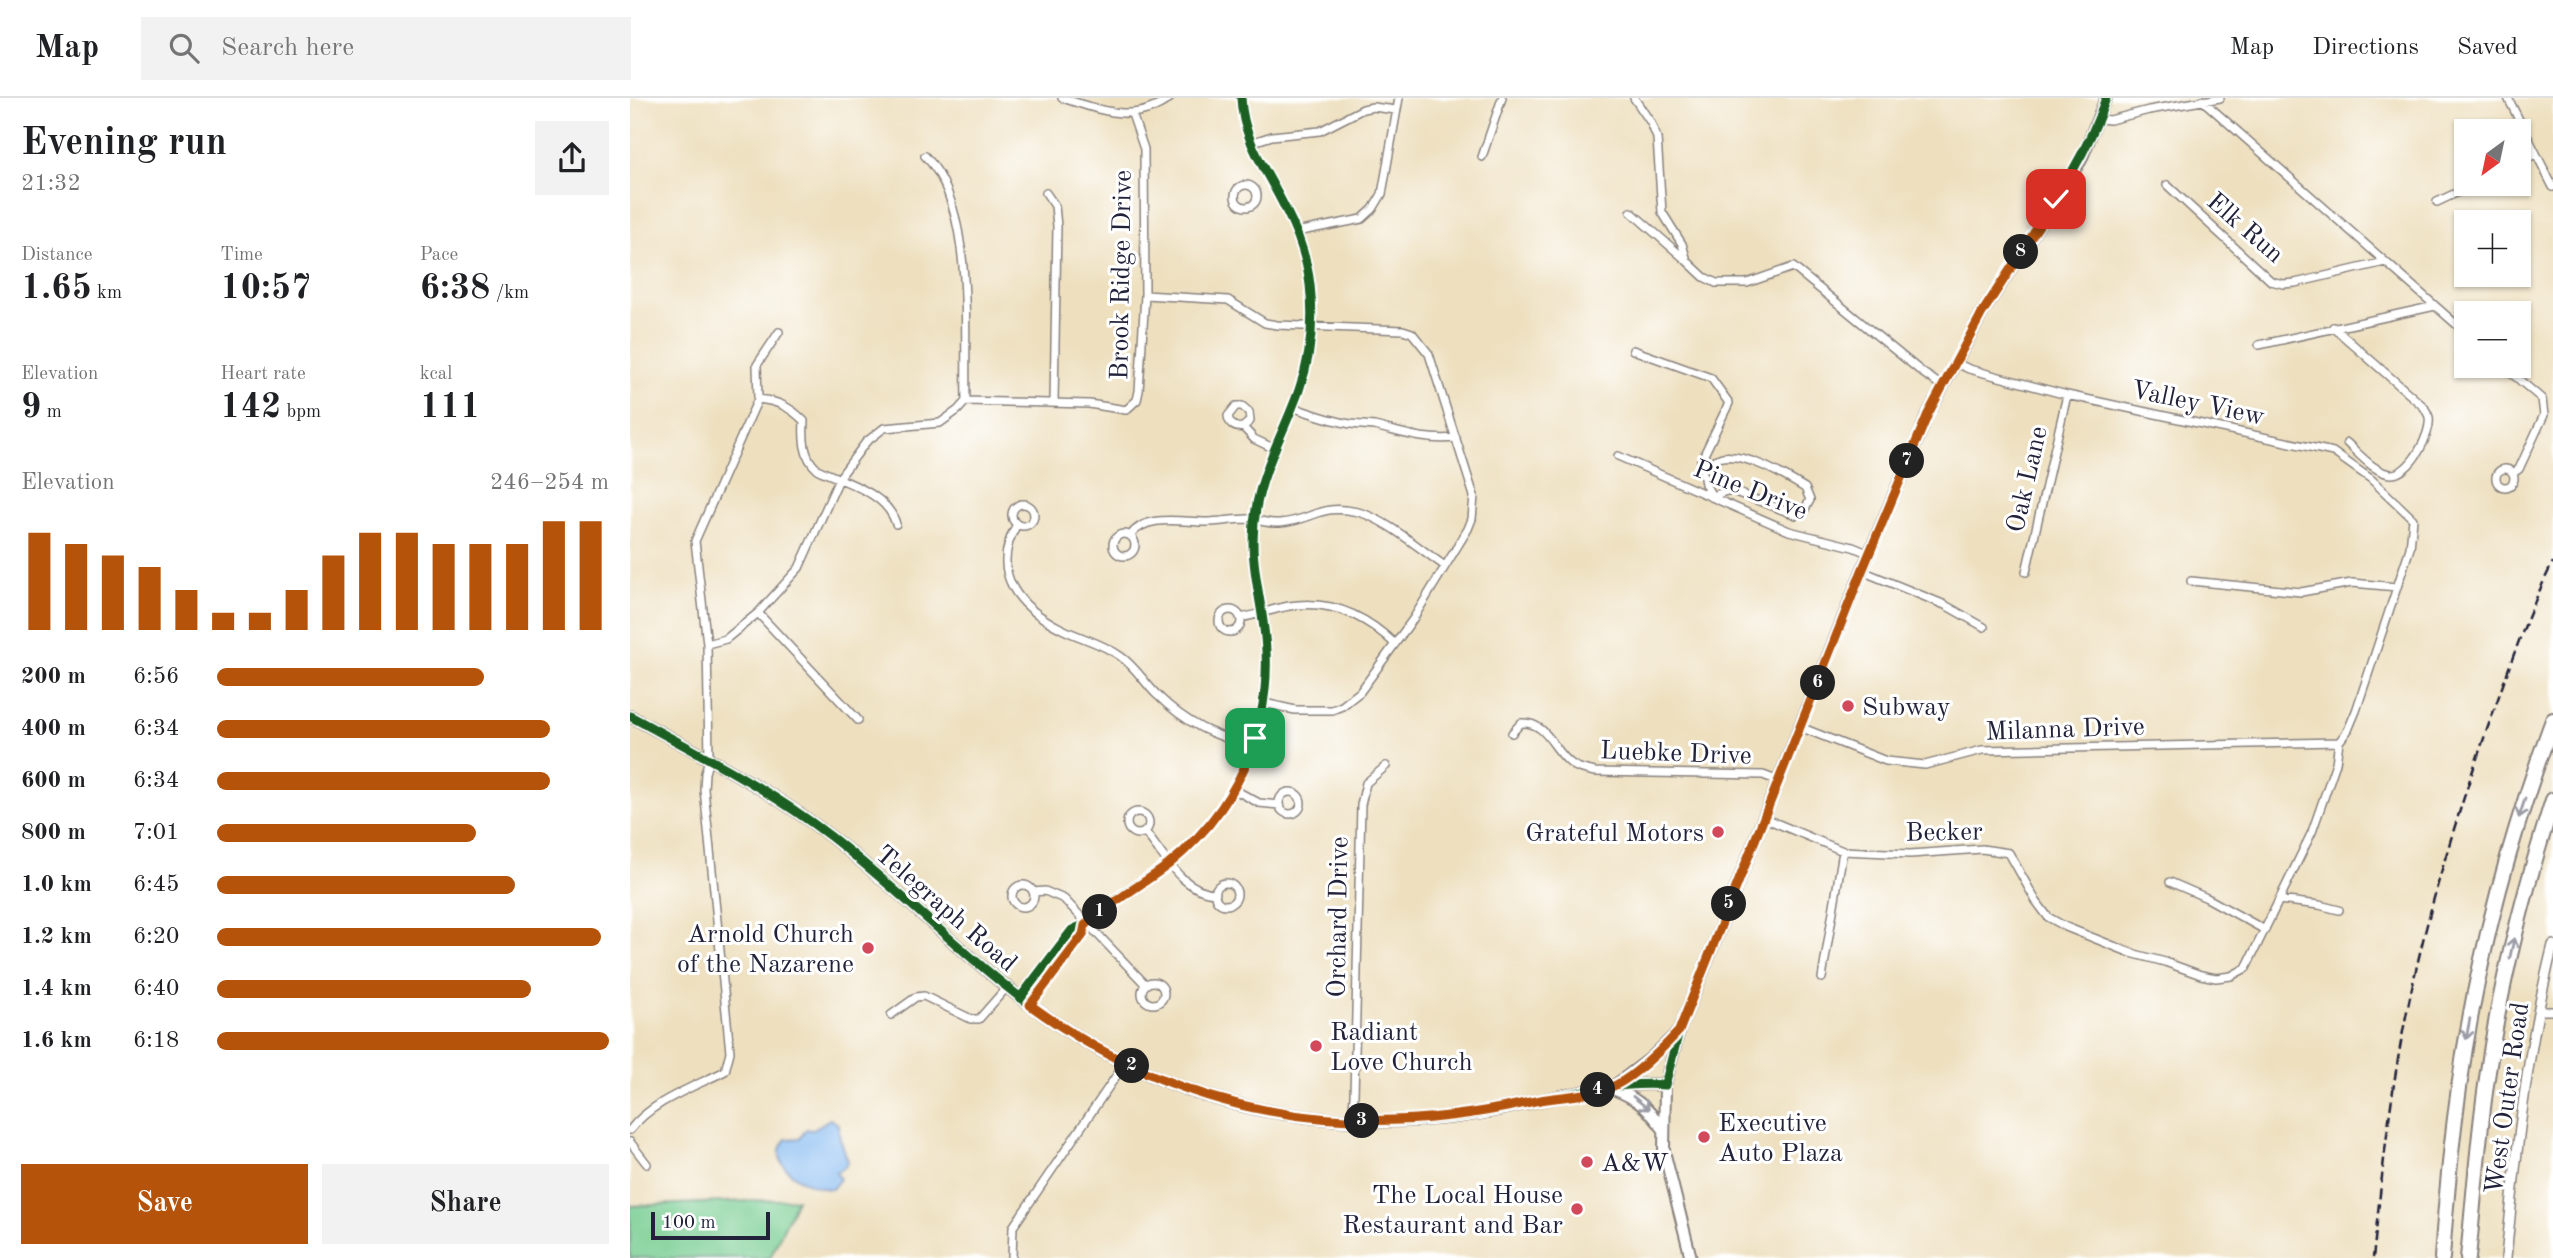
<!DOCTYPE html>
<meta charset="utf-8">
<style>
:root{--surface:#fff;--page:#f2f2f2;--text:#202124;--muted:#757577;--line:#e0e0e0;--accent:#b45309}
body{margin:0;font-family:"Old Standard TT",serif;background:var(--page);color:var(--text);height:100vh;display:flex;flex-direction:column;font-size:26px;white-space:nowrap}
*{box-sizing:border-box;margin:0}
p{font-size:23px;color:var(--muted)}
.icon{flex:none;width:38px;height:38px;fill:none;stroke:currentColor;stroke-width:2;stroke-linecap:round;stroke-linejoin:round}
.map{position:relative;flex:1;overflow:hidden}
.details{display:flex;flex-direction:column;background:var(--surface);width:630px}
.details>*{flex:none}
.needle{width:46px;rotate:213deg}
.buttons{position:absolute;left:1824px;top:21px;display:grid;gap:14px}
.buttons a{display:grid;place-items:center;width:77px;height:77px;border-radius:0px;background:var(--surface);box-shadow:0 2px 5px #0004;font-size:35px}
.scale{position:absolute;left:21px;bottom:18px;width:119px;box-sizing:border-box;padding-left:7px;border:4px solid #22223b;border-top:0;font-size:19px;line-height:24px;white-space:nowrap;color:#22223b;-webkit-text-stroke:5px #fff;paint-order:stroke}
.pin{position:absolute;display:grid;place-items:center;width:60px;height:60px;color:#fff;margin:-30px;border-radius:14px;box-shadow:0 4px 10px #0006}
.km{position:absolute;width:35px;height:35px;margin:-18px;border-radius:50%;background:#222;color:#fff;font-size:19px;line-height:35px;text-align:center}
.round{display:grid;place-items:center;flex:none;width:74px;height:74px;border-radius:0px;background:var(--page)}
.head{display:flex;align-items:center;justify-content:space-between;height:119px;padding:0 21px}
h1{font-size:38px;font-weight:700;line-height:52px}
.stats{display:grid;grid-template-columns:repeat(3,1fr);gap:10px;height:119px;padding:7px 21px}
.stats div{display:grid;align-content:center}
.stats b{font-size:35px;font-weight:700}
.stats small{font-size:19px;font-weight:400}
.stats p{font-size:19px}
.chart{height:196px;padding:14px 21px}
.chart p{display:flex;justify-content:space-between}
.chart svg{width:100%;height:126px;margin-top:7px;stroke:var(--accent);stroke-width:6}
.action{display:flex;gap:14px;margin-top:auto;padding:14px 21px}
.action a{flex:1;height:80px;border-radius:0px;background:var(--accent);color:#fff;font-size:28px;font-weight:700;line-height:80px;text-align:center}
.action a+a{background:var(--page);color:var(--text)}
ul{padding:0 21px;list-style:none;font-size:23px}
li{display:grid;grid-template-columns:112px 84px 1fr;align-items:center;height:52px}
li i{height:18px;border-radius:9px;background:var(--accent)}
header{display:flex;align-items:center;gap:42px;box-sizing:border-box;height:98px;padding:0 35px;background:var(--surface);border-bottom:2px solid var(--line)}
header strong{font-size:33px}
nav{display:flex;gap:38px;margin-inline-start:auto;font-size:24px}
.search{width:490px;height:63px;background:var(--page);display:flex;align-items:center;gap:18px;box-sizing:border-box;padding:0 24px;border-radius:0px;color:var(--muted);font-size:26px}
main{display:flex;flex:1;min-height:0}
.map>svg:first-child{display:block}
.green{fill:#76cc90;stroke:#4c7766;stroke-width:2}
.water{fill:#81b8f0;stroke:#526d96;stroke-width:2}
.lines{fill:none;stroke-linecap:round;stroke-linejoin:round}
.minor-casing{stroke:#88817d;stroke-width:10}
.tertiary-casing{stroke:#88817d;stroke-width:12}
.primary-casing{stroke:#88817d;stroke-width:14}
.motorway-casing{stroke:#88817d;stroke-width:18}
.minor{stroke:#fff;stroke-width:7}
.tertiary{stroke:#fff;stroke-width:9}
.primary{stroke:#fff;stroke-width:10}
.motorway{stroke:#fff;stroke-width:14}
.rail{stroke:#22223b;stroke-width:2.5;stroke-dasharray:10 5;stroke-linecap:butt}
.cycleway-casing{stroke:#fff;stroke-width:13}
.cycleway{stroke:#1b5e20;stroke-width:9}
.oneway{stroke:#9c9ca7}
.route-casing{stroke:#fff;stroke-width:14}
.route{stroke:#b45309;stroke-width:9}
.poi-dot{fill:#d1495b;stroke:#fff;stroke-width:2.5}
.labels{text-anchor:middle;stroke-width:6;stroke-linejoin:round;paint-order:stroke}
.street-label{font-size:26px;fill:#22223b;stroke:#fff}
.poi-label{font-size:26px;fill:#22223b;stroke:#fff;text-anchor:start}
</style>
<header>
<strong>Map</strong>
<div class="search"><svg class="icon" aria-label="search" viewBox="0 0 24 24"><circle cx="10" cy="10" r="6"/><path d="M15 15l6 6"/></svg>Search here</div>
<nav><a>Map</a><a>Directions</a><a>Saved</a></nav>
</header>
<main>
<section class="details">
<div class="head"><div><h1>Evening run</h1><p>21:32</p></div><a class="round"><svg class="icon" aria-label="share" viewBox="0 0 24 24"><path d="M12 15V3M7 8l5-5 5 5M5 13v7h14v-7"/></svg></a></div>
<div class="stats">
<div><p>Distance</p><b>1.65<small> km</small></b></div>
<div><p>Time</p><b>10:57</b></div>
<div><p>Pace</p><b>6:38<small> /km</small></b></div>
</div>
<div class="stats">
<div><p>Elevation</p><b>9<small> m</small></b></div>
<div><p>Heart rate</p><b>142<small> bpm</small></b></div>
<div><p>kcal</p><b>111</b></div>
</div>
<div class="chart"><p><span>Elevation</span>246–254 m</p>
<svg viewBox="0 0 160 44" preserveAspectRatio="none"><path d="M5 44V10M15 44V14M25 44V18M35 44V22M45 44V30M55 44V38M65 44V38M75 44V30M85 44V18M95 44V10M105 44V10M115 44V14M125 44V14M135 44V14M145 44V6M155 44V6"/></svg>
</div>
<ul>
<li><b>200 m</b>6:56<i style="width:68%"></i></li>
<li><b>400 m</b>6:34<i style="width:85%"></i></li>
<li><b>600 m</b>6:34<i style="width:85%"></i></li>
<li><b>800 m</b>7:01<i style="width:66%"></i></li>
<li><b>1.0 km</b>6:45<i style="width:76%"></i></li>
<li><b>1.2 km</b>6:20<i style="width:98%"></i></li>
<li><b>1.4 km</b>6:40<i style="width:80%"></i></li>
<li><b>1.6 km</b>6:18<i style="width:100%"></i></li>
</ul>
<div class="action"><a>Save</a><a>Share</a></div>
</section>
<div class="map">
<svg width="1923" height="1160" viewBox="0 0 1923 1160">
<rect width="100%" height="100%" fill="#fff"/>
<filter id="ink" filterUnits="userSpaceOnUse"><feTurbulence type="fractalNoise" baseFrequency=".0143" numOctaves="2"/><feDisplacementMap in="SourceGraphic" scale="14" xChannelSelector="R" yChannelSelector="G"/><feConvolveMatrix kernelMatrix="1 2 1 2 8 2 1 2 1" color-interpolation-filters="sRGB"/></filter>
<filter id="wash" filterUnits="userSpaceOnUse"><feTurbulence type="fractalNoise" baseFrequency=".00686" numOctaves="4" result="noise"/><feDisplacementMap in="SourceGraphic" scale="28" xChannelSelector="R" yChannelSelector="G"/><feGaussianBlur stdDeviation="1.57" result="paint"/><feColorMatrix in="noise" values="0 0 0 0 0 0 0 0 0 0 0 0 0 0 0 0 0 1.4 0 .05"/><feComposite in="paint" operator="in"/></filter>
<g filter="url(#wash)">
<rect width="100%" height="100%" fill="#eee0bf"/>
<path class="green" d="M167 1101 140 1160H0V1108Z"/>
<path class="water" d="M200 1021 208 1026 210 1041 218 1063 215 1069 206 1074 210 1081 202 1091C179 1091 133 1067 156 1041L170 1040 176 1031 182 1032Z"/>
</g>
<g filter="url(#ink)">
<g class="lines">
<defs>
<path id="minor" d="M432 0C471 12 504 27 540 0
M1004 0 1021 25 1027 40 1032 114 1052 146 1057 163 1074 179 1086 185H1117L1163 169 1293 275 1312 288
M1878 0 1923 89
M1572 2 1836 235
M1469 21 1480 22 1519 12 1590 0
M620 45 642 38 690 33 733 11 743 9 766 12
M295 58C345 107 334 236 336 303
M852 59 872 0
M1888 64 1906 56
M605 98a11 11 0 1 1 22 0a11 11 0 1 1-22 0Z
M1537 87 1641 183 1653 186 1665 185 1755 164
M416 95 425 108 427 128 424 305
M1807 104 1845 86
M1001 114 1056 162
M666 134 732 121 743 111 752 96 769 0
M515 197 598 202 635 225 647 227 773 232 782 235 799 256 844 398 842 421 838 431 783 521 730 594 712 608 702 612H665L634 605
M1703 229 1794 309C1796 313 1798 316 1799 319 1802 336 1780 376 1762 376 1746 376 1728 355 1717 345
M1629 247 1805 208
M1003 252 1081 280 1099 305 1071 363 1075 386 1082 398 1100 392 1166 417 1174 413 1180 402 1175 390C1155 378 1117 355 1092 359 1085 361 1079 365 1072 369
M1324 264 1339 271 1437 297 1703 354 1741 381 1783 421 1780 450 1726 613 1718 632 1709 644
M1873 268 1912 301 1914 317 1889 371 1883 375
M128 301C148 303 160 309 174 323 173 340 173 359 187 371 213 384 257 394 266 426
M662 309C682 316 701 323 721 326 729 327 736 327 744 328 774 335 793 343 826 340
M613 329 620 323 619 314 612 308H606L598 318C599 326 605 331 613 329L624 341 645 351
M988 358 1159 433 1223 449 1240 456
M1866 380a9 9 0 1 1 18 0a9 9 0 1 1-18 0Z
M382 417a11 11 0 1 1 22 0a11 11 0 1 1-22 0Z
M387 426C359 475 388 509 432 531 452 541 472 545 490 558 505 568 514 584 526 596 559 628 581 636 623 649
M483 447a11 11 0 1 1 22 0a11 11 0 1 1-22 0Z
M500 438C516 415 551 424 576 424 590 424 604 421 618 421 629 422 640 426 650 425 685 422 689 405 728 414 756 421 791 452 815 468
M1232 473 1315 507 1354 529
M1396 474 1437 297
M1561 483 1671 494 1722 485 1767 489
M589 523a11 11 0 1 1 22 0a11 11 0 1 1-22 0Z
M128 515 228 622
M610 520C627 517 643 511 659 508 701 501 735 517 765 546
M77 546 96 541 128 515 169 470 210 379 236 344 254 330 310 325 328 312 336 303 459 306 496 312 507 302 509 293 515 197 514 51 502 16
M1170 629 1256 663 1295 667 1352 652 1709 644
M882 635 891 625C918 623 923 654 943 667 949 671 957 672 965 674L1133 677 1149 683
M603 691 629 705 649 707
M649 705a11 11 0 1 1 22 0a11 11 0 1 1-22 0Z
M497 725a11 11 0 1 1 22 0a11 11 0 1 1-22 0Z
M1134 720 1213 753 1280 756 1352 751 1379 755 1406 803 1418 819 1436 829 1501 855 1535 864 1571 877 1586 880 1601 878 1616 870 1682 734 1706 665 1709 644
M515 734C534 757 552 794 586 795
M1540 784 1577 800 1635 832
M585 796a11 11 0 1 1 22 0a11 11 0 1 1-22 0Z
M382 798a11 11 0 1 1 22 0a11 11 0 1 1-22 0Z
M403 794 415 793 434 801 516 887
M1649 802 1689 807 1709 812
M1192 880 1213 753
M512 895a11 11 0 1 1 22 0a11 11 0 1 1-22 0Z
M390 900 442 832C447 829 452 828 456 826 467 820 475 809 485 802 502 789 521 779 538 766 603 716 640 635 636 553 634 503 616 464 626 411 633 369 655 332 669 292 681 259 684 222 680 187 677 161 668 135 656 112 638 74 613 44 611 0
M400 907 453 837 455 827
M1908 913H1923
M261 917 286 899 294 898 341 921H349L377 889
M722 1023 724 998 731 707 736 685 756 668
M0 1032C22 1003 64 989 95 973L100 954 74 691 75 675 79 661 77 546 65 443 128 301 127 267 149 234
M0 1044 17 1066
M382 1160 383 1129 495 965"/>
<path id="tertiary" d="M1876 1160C1886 1055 1897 950 1923 847"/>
<path id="primary" d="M0 618C68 655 138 690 200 738 261 785 316 841 377 889 463 959 567 1007 678 1019 736 1026 794 1025 852 1015 908 1005 979 982 1035 987
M984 988 1021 960 1047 935
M983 991C1007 1000 1019 1011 1034 1032
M1061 1160 1034 1053 1035 987 1049 933 1232 473 1298 316 1352 215 1451 62 1476 0"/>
<path id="motorway" d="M1812 1160C1816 1103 1821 1046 1829 990 1846 864 1879 741 1923 622
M1838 1160C1844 1100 1848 1040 1857 980 1870 886 1894 793 1923 702"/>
</defs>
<use href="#minor" class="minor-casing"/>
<use href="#tertiary" class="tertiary-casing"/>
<use href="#primary" class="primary-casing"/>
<use href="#motorway" class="motorway-casing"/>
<use href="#minor" class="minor"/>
<use href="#tertiary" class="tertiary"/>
<use href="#primary" class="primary"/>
<use href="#motorway" class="motorway"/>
<path class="rail" d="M1743 1160C1751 1088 1758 1015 1771 944 1792 830 1825 720 1864 612 1882 561 1899 512 1923 464"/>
<defs>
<path id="cycleway" d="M0 618C68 655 138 690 200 738 261 785 316 841 377 889 463 959 567 1007 678 1019 736 1026 794 1025 852 1015 908 1005 979 982 1035 987L1049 933 1070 879 1287 341C1313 283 1342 229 1376 176 1413 119 1454 66 1476 0
M390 900 442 832C447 829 452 828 456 826 467 820 475 809 485 802 502 789 521 779 538 766 603 716 640 635 636 553 634 503 616 464 626 411 633 369 655 332 669 292 681 259 684 222 680 187 677 161 668 135 656 112 638 74 613 44 611 0"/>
</defs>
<use href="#cycleway" class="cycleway-casing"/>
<use href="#cycleway" class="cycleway"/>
</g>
<defs><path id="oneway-shaft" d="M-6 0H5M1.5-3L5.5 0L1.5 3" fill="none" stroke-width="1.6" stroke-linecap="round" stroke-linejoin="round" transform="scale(1.75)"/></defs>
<g class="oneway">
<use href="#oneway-shaft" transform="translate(1892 710) rotate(108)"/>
<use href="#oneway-shaft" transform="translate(1882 850) rotate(-77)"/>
<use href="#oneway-shaft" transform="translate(1838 931) rotate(100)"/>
<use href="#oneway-shaft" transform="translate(1011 1005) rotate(39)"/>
</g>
</g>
<g class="lines" filter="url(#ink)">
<defs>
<path id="route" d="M625 640C611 690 578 735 538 767 510 788 481 804 455 827L453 837 400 907C553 1018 717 1046 900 1004 925 998 955 999 979 990 1000 983 1033 950 1049 933L1232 473 1298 316 1352 215 1426 101"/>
</defs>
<use href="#route" class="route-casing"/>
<use href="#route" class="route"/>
</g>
<g class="poi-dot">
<circle cx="1218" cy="608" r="7"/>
<circle cx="1088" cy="734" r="7"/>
<circle cx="238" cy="850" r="7"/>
<circle cx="686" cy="948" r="7"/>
<circle cx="1074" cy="1039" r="7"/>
<circle cx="957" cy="1064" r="7"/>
<circle cx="947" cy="1111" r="7"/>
</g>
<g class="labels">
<g class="street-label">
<text transform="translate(1616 129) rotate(41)" y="9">Elk Run</text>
<text transform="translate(490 177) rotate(-89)" y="9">Brook Ridge Drive</text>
<text transform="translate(1568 304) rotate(12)" y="9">Valley View</text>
<text transform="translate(1396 381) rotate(-77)" y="9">Oak Lane</text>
<text transform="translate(1121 391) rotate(22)" y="9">Pine Drive</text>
<text transform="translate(1435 630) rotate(-2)" y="9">Milanna Drive</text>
<text transform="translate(1046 654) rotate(2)" y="9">Luebke Drive</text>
<text transform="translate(1314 733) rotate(-1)" y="9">Becker</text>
<text transform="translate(317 810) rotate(41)" y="9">Telegraph Road</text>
<text transform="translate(707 819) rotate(-89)" y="9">Orchard Drive</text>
<text transform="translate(1876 1000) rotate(-82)" y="9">West Outer Road</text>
</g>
<g class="poi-label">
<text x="1232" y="617">Subway</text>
<text x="1074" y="743" text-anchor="end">Grateful Motors</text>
<text x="224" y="844" text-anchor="end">Arnold Church<tspan x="224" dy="30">of the Nazarene</tspan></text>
<text x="700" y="942">Radiant<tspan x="700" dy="30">Love Church</tspan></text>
<text x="1088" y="1033">Executive<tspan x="1088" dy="30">Auto Plaza</tspan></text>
<text x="971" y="1073">A&amp;W</text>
<text x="933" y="1105" text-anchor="end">The Local House<tspan x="933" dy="30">Restaurant and Bar</tspan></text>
</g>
</g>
</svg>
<div class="buttons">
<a><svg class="needle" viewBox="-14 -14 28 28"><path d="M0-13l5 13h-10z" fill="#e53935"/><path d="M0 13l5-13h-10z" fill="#757577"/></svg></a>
<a>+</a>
<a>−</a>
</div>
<div class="scale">100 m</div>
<div class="pin" style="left:625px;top:640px;background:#1e9e55"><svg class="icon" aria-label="arrive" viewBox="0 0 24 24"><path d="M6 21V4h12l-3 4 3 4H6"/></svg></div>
<div class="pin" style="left:1426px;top:101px;background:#d93025"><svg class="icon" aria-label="check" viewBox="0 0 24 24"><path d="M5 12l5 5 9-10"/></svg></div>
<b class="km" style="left:470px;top:814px">1</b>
<b class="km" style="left:502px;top:968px">2</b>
<b class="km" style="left:732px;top:1023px">3</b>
<b class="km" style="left:968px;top:992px">4</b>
<b class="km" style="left:1099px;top:806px">5</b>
<b class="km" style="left:1188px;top:585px">6</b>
<b class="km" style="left:1277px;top:363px">7</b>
<b class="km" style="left:1391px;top:154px">8</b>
</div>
</main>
